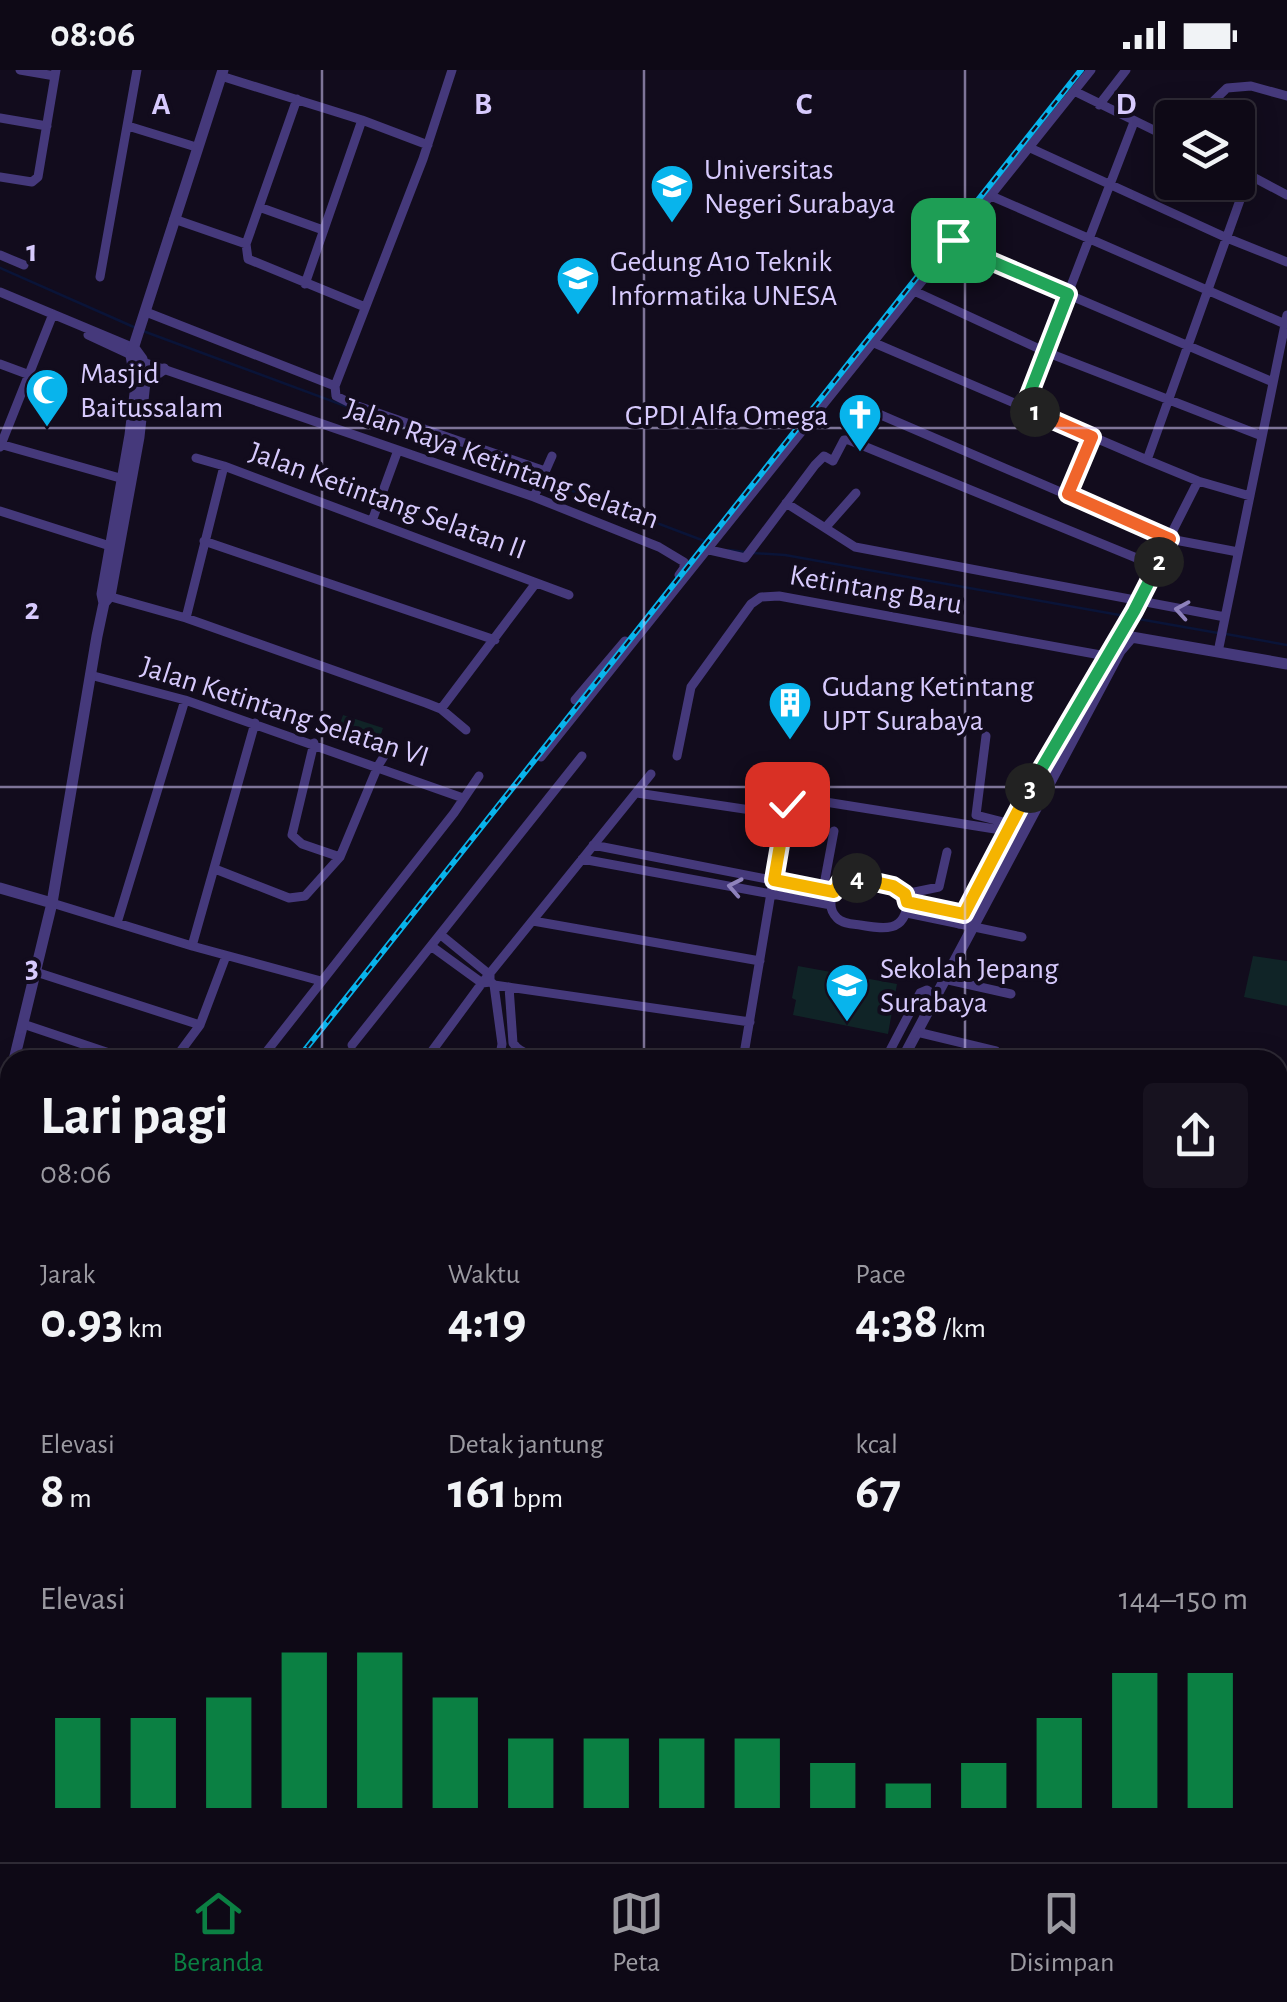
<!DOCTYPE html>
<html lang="id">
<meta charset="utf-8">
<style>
:root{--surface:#0e0916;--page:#17121f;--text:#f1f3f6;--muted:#9b9aa1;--line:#2e2a35;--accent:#0b8043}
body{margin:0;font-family:"Alegreya Sans",sans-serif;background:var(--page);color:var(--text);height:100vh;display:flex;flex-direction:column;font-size:38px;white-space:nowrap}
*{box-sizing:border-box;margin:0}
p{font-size:32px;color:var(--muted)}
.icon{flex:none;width:55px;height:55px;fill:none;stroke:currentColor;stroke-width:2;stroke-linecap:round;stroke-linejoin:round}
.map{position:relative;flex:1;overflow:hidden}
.drawer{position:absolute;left:0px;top:980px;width:1288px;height:812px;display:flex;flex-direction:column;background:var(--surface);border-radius:30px 30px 0 0;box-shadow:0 5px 25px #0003,0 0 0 2px var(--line)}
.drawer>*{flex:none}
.fabs{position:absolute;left:1155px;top:30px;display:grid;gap:20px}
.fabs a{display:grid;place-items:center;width:100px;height:100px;border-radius:10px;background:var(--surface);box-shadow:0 5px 25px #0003,0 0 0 2px var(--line);font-size:50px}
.pin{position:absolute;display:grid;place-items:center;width:85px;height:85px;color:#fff;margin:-42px;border-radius:20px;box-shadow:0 5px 15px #0006}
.km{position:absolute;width:50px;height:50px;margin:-25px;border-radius:50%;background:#222;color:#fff;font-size:28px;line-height:50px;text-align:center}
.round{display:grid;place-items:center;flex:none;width:105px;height:105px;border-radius:10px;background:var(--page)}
.head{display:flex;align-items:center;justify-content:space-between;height:170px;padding:0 40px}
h1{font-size:55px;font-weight:600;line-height:75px}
.stats{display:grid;grid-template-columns:repeat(3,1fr);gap:15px;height:170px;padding:10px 40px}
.stats div{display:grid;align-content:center}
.stats b{font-size:50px;font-weight:600}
.stats small{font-size:28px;font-weight:400}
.stats p{font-size:28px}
.chart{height:280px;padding:20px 40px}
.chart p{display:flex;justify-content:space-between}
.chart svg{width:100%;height:180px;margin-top:10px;stroke:var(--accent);stroke-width:6}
.status{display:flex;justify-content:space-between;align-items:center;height:70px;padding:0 50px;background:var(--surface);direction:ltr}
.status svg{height:28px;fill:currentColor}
.tab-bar{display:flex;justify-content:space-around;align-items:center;height:140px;border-top:2px solid var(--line);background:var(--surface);font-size:28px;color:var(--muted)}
.tab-bar a{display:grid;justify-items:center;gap:5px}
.tab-bar .current{color:var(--accent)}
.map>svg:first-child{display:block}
.green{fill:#102427}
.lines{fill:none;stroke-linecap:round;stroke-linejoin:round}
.stream{stroke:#0a1438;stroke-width:2.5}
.minor{stroke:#45397b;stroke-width:9}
.tertiary{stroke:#45397b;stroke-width:11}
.rail-casing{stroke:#08b4ec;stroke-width:6}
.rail{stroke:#120c1d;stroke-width:2.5;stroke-dasharray:8;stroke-linecap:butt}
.oneway{stroke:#8e82bc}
.split-1-casing{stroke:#fff;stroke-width:20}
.split-2-casing{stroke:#fff;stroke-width:20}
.split-3-casing{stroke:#fff;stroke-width:20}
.split-4-casing{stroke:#fff;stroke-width:20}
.split-5-casing{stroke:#fff;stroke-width:20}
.split-1{stroke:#22a559;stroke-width:12}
.split-2{stroke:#f0652b;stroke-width:12}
.split-3{stroke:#22a559;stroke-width:12}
.split-4{stroke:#f5b400;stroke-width:12}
.split-5{stroke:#f5b400;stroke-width:12}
.grid{fill:none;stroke:#d7cafd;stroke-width:2.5;stroke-opacity:0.55}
.labels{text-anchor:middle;stroke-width:8;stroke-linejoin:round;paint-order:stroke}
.poi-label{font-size:30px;fill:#d7cafd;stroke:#120c1d;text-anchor:start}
.street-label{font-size:30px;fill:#d7cafd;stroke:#120c1d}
.grid-label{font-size:32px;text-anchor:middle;font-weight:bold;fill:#d7cafd;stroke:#120c1d;stroke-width:8;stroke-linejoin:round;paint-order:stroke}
</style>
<div class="status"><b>08:06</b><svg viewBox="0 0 49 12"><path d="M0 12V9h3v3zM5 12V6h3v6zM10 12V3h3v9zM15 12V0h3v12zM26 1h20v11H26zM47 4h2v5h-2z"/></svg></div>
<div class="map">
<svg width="1287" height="1792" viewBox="0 0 1287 1792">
<rect width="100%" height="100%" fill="#120c1d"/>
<path class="green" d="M343 645 383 658 375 681 335 668Z
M1253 886 1287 891V936L1244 927Z
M798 896 897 914 888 964 793 945 796 930 792 928Z"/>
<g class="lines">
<path class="stream" d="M0 198 136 258
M143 261 539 408
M546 411 707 472
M729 480 745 482
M753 483 785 485 1125 546
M1133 548 1218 563
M1226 564 1287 575
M0 1315 10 1322
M1278 1775 1287 1778
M863 1792 865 1782"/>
<path class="minor" d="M20 0 55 6
M221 6 362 50 428 75
M1074 21 1172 69
M297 29 246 174 248 189 365 237
M1099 35 1126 0
M0 48 47 56
M1196 48 1227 18 1251 16 1287 26
M128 56 196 77
M1028 77 1227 168 1287 192
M1238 99 1287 125
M0 107 32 112 38 107 56 0
M989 125 1285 254
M259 137 323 160
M174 149 246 174
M953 170 985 189 1273 312
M0 185 24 195
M100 207 137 0
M305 214 362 50
M914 221 1046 282 1262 366
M0 222 134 278
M146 242 335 316 423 89 452 0
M88 265 131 285
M872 272 1147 390 1198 411 1250 426
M137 290 534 427 659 477 684 492V498L679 505
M0 294 27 304
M335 316 336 326 352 334 545 401
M1024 338 1134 52
M867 339 1170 469 1238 482
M0 374 127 410
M0 377 53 244
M196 388 224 396
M1147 390 1249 105
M1068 423 1093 367
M534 427 552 386
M786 433 855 477 1225 547
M0 441 110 476
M372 451 398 380
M825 458 856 423
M204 471 495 570
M705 479 745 488 815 395 824 386 833 391 844 370H849L1156 496
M104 525 186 548 426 633 441 639 466 660
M186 548 224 396 569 525
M1120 565 1198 411
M1218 582 1287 245
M90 605 185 630 463 728
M575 630 625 571
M441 639 536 513
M986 666 976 745 1011 754
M314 673 292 765 302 774 340 787
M677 686 691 617 751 534 761 527 779 526 1106 586
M541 687 1091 0
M637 723 784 745
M593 775 833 822
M582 789 831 835
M215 799 289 828 305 826 340 787 378 696 389 678
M848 808 900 820 907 832C906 863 883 859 860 855 853 854 843 854 837 848 824 835 834 816 848 808Z
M823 820 834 761
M905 824 939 817 947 782
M907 832 977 846
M52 833 192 876 321 911
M907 843 1022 867
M533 851 760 891
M117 853 185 630
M441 865 490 905V909
M192 876 255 653
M431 876 482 913 491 912 494 915 750 952
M36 902 200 955
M944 909 1011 924
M494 915 502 974 499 990
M509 917 513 973C523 989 549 987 567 990
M23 954 130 990
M917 962 996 981
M352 975 582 686
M432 981 482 913 651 704
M174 990 200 955 226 886
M260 990 454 743 479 706
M743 990 784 745 790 729 794 727 995 759
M885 990 920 923 927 920 936 926
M0 1155 10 1157
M1278 1213 1287 1215
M1278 1273 1287 1275
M1287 1369V1376
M0 1422 10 1409
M1278 1483 1287 1485
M1278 1502 1287 1504
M0 1555 10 1542
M1278 1590 1287 1593
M0 1656 10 1664
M1278 1684 1287 1687
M1278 1758 1287 1761
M113 1782 182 1792
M1093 1782 1107 1789 1131 1792
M522 1787 523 1782
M4 1792 10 1772
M84 1792 86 1782
M225 1792 226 1782
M306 1792 307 1782
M318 1792 320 1782
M404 1792 406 1782
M595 1792 596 1782"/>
<path class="tertiary" d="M145 312 164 299
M104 533 102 524 130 365 136 315 131 285 223 0
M0 818 52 833
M959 853 1025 727 1120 565 1287 594
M14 990 52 833 97 566 104 533 110 526 139 367 145 312 142 289 134 278
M902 990 1120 581 1132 567
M0 1048 10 1004
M0 1288 10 1292
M665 1792 667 1782"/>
<defs>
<path id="rail" d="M297 990 1081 0
M0 1367 10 1354"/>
</defs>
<use href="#rail" class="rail-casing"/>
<use href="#rail" class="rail"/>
</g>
<defs><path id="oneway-chevron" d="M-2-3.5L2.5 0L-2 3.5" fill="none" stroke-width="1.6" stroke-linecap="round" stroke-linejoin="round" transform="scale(2.5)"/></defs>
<g class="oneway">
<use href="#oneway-chevron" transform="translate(1182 540) rotate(-170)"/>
<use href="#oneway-chevron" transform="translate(735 817) rotate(-169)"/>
</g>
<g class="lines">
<defs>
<path id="split-1" d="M953 170 986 189 1068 224 1024 338 1035 342"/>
<path id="split-2" d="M1035 342 1092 367 1068 424 1170 469 1159 492"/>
<path id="split-3" d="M1030 718 1134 541 1159 492"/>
<path id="split-4" d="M857 808 893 816 905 824 907 832 964 844 1030 718"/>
<path id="split-5" d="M787 734 774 810 834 822 840 812 857 808"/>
</defs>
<use href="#split-1" class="split-1-casing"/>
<use href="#split-2" class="split-2-casing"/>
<use href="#split-3" class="split-3-casing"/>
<use href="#split-4" class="split-4-casing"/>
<use href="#split-5" class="split-5-casing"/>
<use href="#split-1" class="split-1"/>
<use href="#split-2" class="split-2"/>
<use href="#split-3" class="split-3"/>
<use href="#split-4" class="split-4"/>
<use href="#split-5" class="split-5"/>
</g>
<path class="grid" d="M322 0V990M644 0V990M965 0V990M0 358H1287M0 717H1287M0 1075H10M1278 1075H1287M0 1434H10M1278 1434H1287M322 1782V1792M644 1782V1792M965 1782V1792"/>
<defs>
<symbol id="university-pin" viewBox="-11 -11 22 30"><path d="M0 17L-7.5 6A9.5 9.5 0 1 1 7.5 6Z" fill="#08b4ec" stroke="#120c1d"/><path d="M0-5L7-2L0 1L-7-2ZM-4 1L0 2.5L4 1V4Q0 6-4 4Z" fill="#fff"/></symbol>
<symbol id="mosque-pin" viewBox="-11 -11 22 30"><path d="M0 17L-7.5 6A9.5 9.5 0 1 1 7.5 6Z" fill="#08b4ec" stroke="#120c1d"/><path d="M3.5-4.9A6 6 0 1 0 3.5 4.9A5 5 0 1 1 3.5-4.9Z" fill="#fff"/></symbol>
<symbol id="church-pin" viewBox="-11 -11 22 30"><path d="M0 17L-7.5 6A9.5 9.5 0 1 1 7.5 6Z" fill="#08b4ec" stroke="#120c1d"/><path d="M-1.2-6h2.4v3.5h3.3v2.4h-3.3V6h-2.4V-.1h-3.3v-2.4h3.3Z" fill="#fff"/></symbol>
<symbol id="building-pin" viewBox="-11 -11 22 30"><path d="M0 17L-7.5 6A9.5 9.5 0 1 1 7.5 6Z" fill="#08b4ec" stroke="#120c1d"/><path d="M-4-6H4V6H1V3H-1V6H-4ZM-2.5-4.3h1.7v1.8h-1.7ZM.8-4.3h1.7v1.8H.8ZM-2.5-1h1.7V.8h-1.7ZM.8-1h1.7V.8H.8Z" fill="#fff"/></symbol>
<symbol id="school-pin" viewBox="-11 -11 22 30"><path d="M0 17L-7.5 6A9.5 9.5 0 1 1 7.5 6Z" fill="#08b4ec" stroke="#120c1d"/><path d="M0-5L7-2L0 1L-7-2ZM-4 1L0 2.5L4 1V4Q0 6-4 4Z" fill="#fff"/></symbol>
</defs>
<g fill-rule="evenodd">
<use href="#university-pin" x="647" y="91" width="50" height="68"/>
<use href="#university-pin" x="553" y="183" width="50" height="68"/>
<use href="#mosque-pin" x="22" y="295" width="50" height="68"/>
<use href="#church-pin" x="835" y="320" width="50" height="68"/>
<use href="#building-pin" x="765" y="608" width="50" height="68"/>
<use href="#school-pin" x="822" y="890" width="50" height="68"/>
</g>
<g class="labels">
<g class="poi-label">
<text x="704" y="109">Universitas<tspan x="704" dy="34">Negeri Surabaya</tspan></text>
<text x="610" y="201">Gedung A10 Teknik<tspan x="610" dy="34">Informatika UNESA</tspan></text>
<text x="80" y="313">Masjid<tspan x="80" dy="34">Baitussalam</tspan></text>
<text x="828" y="355" text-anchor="end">GPDI Alfa Omega</text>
<text x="822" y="626">Gudang Ketintang<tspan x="822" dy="34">UPT Surabaya</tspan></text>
<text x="880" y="908">Sekolah Jepang<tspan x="880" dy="34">Surabaya</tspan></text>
</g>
<g class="street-label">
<text transform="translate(502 393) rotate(20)" y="10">Jalan Raya Ketintang Selatan</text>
<text transform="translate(388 430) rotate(20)" y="10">Jalan Ketintang Selatan II</text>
<text transform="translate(876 519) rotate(10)" y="10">Ketintang Baru</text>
<text transform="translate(285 641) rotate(18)" y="10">Jalan Ketintang Selatan VI</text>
</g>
</g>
<g class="grid-label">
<text x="161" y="44">A</text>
<text x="483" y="44">B</text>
<text x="804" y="44">C</text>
<text x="1126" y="44">D</text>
<text x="32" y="191">1</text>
<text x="32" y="549">2</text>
<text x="32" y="907">3</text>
</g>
</svg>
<div class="fabs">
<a><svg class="icon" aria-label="layers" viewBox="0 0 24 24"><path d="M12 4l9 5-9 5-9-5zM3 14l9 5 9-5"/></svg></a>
</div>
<div class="pin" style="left:953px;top:170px;background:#1e9e55"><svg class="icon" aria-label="arrive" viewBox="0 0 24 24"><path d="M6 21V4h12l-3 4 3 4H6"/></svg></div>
<div class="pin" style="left:787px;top:734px;background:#d93025"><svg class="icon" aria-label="check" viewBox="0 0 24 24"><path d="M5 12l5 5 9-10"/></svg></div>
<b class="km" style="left:1035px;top:342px">1</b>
<b class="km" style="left:1159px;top:492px">2</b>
<b class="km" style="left:1030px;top:718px">3</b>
<b class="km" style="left:857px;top:808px">4</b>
<section class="drawer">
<div class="head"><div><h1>Lari pagi</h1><p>08:06</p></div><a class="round"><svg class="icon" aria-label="share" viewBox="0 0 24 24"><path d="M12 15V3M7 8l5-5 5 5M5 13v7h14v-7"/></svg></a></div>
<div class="stats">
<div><p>Jarak</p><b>0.93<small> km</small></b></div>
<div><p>Waktu</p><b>4:19</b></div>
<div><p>Pace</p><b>4:38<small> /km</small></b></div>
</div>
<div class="stats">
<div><p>Elevasi</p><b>8<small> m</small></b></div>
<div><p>Detak jantung</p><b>161<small> bpm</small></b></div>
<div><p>kcal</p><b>67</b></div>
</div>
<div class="chart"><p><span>Elevasi</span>144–150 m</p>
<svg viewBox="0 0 160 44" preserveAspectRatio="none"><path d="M5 44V22M15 44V22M25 44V17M35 44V6M45 44V6M55 44V17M65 44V27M75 44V27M85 44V27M95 44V27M105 44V33M115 44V38M125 44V33M135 44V22M145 44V11M155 44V11"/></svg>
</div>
</section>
</div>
<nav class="tab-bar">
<a class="current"><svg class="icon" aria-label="home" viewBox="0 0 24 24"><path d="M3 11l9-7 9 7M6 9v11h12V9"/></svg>Beranda</a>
<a><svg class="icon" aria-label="map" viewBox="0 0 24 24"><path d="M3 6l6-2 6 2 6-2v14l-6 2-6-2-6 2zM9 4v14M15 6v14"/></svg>Peta</a>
<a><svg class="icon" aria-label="saved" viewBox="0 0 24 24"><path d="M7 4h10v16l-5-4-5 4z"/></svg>Disimpan</a>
</nav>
